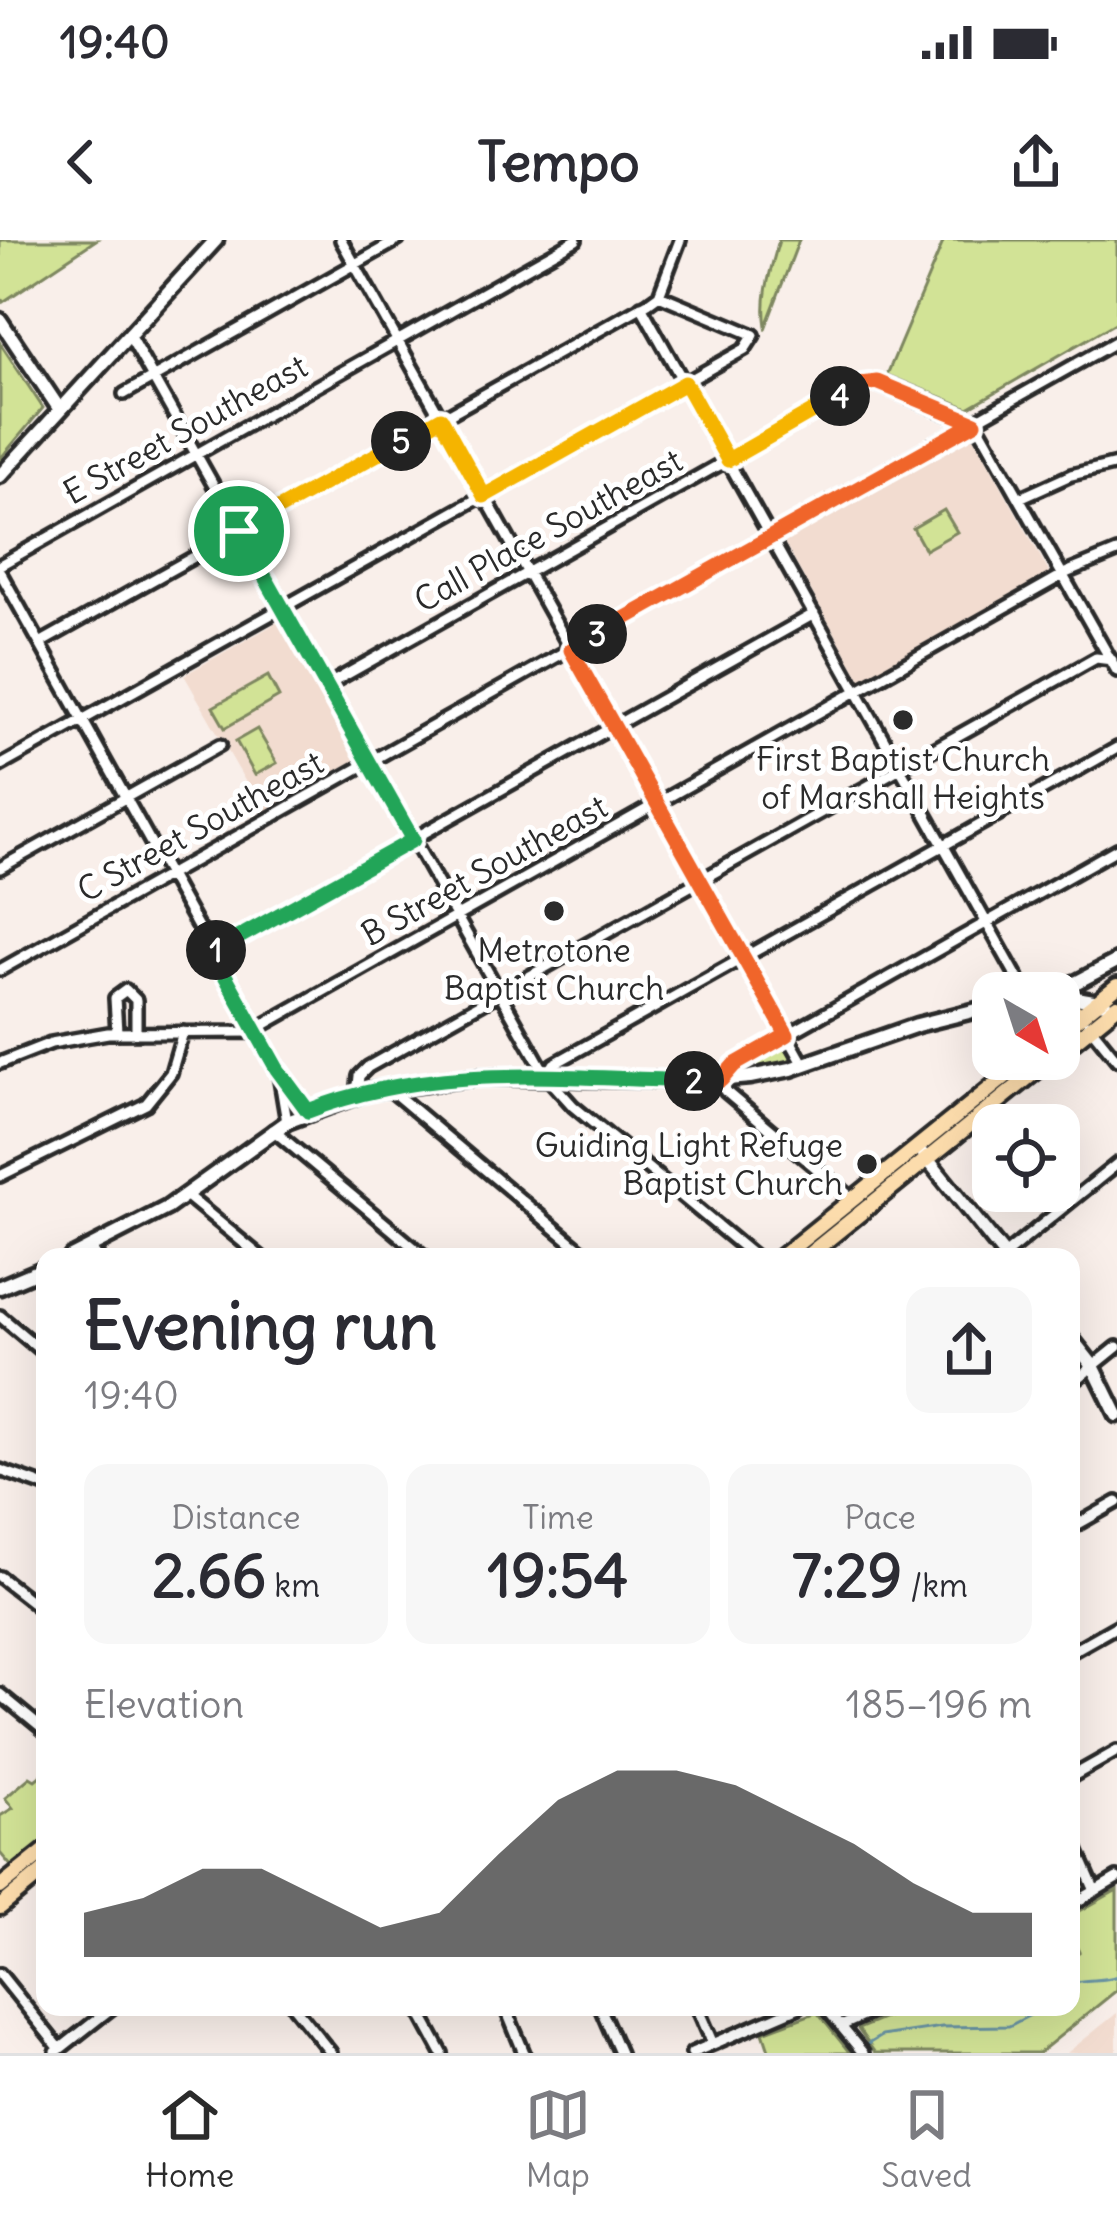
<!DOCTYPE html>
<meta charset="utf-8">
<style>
:root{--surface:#fff;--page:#f7f7f7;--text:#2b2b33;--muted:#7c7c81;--line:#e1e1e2;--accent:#2b2b2b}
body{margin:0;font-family:Delius,sans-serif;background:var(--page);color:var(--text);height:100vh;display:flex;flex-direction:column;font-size:45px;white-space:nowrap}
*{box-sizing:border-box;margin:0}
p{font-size:39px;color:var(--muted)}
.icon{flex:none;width:66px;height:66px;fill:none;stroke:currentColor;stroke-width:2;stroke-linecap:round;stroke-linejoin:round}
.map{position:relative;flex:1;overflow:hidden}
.details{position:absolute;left:36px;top:1008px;width:1044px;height:768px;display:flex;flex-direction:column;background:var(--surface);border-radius:24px;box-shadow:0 12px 48px #0002}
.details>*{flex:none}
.needle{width:78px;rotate:141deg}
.tools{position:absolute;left:972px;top:732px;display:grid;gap:24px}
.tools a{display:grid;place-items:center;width:108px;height:108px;border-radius:24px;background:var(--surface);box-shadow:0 12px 48px #0002;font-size:60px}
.pin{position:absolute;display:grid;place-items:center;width:102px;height:102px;color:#fff;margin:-51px;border:6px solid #fff;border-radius:50%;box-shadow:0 3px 12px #0007}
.km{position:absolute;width:60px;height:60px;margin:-30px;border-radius:50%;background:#222;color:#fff;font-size:33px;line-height:60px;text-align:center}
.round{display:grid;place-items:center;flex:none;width:126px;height:126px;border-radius:24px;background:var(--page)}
.overview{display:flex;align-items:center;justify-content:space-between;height:204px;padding:0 48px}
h1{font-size:66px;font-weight:800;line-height:90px}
.stats{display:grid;grid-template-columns:repeat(3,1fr);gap:18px;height:204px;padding:12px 48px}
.stats div{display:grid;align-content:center;border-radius:24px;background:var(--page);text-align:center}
.stats b{font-size:60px;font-weight:800}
.stats small{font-size:33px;font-weight:400}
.stats p{font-size:33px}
.chart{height:336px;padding:24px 48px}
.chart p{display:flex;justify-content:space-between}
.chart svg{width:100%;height:216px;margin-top:12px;fill:var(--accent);opacity:.7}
.status{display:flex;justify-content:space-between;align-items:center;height:84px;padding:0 60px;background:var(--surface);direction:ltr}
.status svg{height:33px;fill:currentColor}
header{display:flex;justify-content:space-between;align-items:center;height:156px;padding:0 48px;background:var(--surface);font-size:54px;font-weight:800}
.tabs{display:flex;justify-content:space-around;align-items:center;height:168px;border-top:3px solid var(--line);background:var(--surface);font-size:33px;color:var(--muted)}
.tabs a{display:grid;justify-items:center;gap:6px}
.tabs .active{color:var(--accent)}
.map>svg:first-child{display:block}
.built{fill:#f2dcd0}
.green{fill:#d2e396;stroke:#7e8760;stroke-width:3}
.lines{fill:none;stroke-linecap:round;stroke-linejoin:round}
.stream{stroke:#6a95a5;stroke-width:3}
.street-casing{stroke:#2b2b2b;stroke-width:18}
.secondary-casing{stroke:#2b2b2b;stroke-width:21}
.primary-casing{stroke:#2b2b2b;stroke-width:22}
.street{stroke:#fff;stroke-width:9}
.secondary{stroke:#fff;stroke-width:12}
.primary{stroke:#fcdcac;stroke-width:14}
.split-1-casing{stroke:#fff;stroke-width:24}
.split-2-casing{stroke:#fff;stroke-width:24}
.split-3-casing{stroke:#fff;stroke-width:24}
.split-4-casing{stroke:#fff;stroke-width:24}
.split-5-casing{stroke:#fff;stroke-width:24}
.split-6-casing{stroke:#fff;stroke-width:24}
.split-1{stroke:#22a559;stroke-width:15}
.split-2{stroke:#22a559;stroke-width:15}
.split-3{stroke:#f0652b;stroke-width:15}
.split-4{stroke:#f0652b;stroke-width:15}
.split-5{stroke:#f5b400;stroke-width:15}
.split-6{stroke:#f5b400;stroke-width:15}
.poi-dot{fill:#2b2b2b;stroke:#fff;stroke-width:4.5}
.labels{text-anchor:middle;stroke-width:10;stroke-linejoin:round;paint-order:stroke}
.street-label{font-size:33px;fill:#2b2b2b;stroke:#fff}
.poi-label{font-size:33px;fill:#2b2b2b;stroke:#fff}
</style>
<div class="status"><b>19:40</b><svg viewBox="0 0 49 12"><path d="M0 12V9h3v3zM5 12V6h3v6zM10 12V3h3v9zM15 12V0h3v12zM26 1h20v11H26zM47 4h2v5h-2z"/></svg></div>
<header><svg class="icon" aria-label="back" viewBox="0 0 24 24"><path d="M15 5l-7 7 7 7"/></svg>Tempo<svg class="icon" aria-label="share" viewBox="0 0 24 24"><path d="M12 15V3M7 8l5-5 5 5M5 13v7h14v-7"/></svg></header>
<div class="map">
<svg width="1117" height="1813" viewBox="0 0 1117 1813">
<rect width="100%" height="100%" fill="#f9efea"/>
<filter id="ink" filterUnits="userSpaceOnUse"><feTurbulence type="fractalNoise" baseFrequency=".00833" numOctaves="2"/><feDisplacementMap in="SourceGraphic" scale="24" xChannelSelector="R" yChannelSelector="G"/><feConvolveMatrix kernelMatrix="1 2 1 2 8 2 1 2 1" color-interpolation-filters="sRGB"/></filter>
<g filter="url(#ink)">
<path class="built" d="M973 195 1050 334 861 440 783 300Z
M280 381 357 519 263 572 184 435Z
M1117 1773V1813H1067Z"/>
<path class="green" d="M0 0H96L3 62 0 56Z
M779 0H799L766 86C761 56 771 29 779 0Z
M944 0H1117V82L968 168 887 135Z
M0 103 43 168 0 219Z
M944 270 957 292 925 310 913 288Z
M268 436 279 457 225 488 213 467Z
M257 489 277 523 255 535 236 501Z
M781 805 792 815 789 822 740 830Z
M45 1532V1600L12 1627 0 1613V1576L13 1568 5 1558 30 1537 35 1540Z
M1117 1650V1750L1039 1813H875L858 1789 911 1767H1071V1717L1079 1712 1071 1695V1676Z
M817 1772 850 1813H770L763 1792Z"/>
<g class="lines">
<path class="stream" d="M1071 1743C1087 1738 1103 1742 1117 1736
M863 1807 881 1796 942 1787 1009 1786 1046 1767"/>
<defs>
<path id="street" d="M341 0 804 825
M641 66 1026 753
M129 95 547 837 573 866 755 1017
M124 154 398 0
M1020 258 1071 235 1117 224
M0 325 576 0
M0 332 277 829 308 871
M40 403 648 63 659 55 680 0
M326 446 859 146 873 142 979 187 1117 431
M0 526 745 109 754 95 659 55
M0 628 220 505
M212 712 814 374
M0 730 1117 101
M1088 784 1117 820
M117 792 115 758 126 750 136 760V792
M0 823 51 803 108 793 251 792 1068 332 1117 312
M547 837 554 824 1117 508
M280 840 287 882
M387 847 589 1017
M357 855 359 836 368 827 1096 418 1112 420
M273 890 425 1017
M0 936 146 864 171 833 183 792
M186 955 261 1017
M853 959 725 851 721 840 734 825 1117 609
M89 1009 98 1017
M1002 1017 1117 924
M0 1076 45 1114
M1071 1144 1117 1107
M0 1230 45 1246
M1071 1288 1117 1262
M0 1337 45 1372
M1071 1412 1117 1386
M0 1454 45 1491
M1071 1537 1117 1511
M1071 1596 1095 1651
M1071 1665 1117 1638
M0 1734 60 1809
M294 1767 331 1813
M417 1767 442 1813
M505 1767 524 1813
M600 1767 620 1813
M697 1767 713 1804
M825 1767 863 1813
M841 1786 883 1767
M56 1812 113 1767
M692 1813 799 1767"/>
<path id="secondary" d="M0 80 60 170
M0 236 216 0
M1041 753 1077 742 1117 721
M1059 755 1105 763
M924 915 1006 1017
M71 1017 167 968 287 882 370 851 479 837 704 841 750 837 791 829 917 785 993 766
M0 1047 45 1028
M1071 1098 1093 1126 1117 1175"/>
<path id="primary" d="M1059 761 1081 775
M1059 793 1117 746
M1059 813 1117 766
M781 1017 1027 819
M806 1017 1051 819
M0 1647 45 1611
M0 1667 45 1630"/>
</defs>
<use href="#street" class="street-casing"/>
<use href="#secondary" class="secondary-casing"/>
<use href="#primary" class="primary-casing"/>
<use href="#street" class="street"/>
<use href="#secondary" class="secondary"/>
<use href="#primary" class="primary"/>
</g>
</g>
<g class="lines" filter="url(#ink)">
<defs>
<path id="split-1" d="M216 710 413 600 239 291"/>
<path id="split-2" d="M216 710 212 712 277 829 308 871C431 822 565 838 694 841"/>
<path id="split-3" d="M597 394 571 410 787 795 734 825 721 840 694 841"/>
<path id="split-4" d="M597 394 975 183 877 142 862 144 840 156"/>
<path id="split-5" d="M401 201 441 178 484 256 685 143 728 220 840 156"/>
<path id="split-6" d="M239 291 401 201"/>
</defs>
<use href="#split-1" class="split-1-casing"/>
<use href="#split-2" class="split-2-casing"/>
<use href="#split-3" class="split-3-casing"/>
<use href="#split-4" class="split-4-casing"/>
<use href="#split-5" class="split-5-casing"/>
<use href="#split-6" class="split-6-casing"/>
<use href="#split-1" class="split-1"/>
<use href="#split-2" class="split-2"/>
<use href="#split-3" class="split-3"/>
<use href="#split-4" class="split-4"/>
<use href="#split-5" class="split-5"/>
<use href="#split-6" class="split-6"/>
</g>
<g class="poi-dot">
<circle cx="903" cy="480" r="12"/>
<circle cx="554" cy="671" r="12"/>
<circle cx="867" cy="924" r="12"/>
</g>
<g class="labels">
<g class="street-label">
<text transform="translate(185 189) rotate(-29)" y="12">E Street Southeast</text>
<text transform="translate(548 290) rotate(-29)" y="12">Call Place Southeast</text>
<text transform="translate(200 586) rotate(-29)" y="12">C Street Southeast</text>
<text transform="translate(484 630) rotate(-29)" y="12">B Street Southeast</text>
</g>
<g class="poi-label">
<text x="903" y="531">First Baptist Church<tspan x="903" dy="38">of Marshall Heights</tspan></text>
<text x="554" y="722">Metrotone<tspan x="554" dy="38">Baptist Church</tspan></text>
<text x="843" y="917" text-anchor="end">Guiding Light Refuge<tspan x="843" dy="38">Baptist Church</tspan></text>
</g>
</g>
</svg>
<div class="tools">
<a><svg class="needle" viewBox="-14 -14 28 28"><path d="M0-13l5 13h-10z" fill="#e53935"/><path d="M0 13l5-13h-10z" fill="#7c7c81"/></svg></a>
<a><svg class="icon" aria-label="locate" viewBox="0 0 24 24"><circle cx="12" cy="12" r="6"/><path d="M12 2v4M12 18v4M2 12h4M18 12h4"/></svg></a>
</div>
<div class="pin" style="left:239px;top:291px;background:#1e9e55"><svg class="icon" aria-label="arrive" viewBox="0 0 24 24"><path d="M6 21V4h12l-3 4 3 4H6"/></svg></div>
<b class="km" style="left:216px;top:710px">1</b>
<b class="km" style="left:694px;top:841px">2</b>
<b class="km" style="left:597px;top:394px">3</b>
<b class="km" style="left:840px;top:156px">4</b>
<b class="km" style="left:401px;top:201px">5</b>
<section class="details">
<div class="overview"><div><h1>Evening run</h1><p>19:40</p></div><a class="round"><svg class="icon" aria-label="share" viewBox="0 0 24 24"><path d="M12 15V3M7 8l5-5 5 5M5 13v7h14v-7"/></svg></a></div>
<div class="stats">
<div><p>Distance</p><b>2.66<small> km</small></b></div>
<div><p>Time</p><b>19:54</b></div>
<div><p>Pace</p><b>7:29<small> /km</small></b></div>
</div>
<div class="chart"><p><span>Elevation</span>185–196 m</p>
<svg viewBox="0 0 160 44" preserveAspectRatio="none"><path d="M0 44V35L10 32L20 26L30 26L40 32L50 38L60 35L70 23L80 12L90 6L100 6L110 9L120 15L130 21L140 29L150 35L160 35V44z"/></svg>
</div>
</section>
</div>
<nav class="tabs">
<a class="active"><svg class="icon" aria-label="home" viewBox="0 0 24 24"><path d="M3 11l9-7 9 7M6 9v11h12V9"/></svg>Home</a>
<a><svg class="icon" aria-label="map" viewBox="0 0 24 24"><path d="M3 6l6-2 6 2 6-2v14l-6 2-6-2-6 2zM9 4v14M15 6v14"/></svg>Map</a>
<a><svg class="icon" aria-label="saved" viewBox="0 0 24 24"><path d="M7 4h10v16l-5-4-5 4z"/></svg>Saved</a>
</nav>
